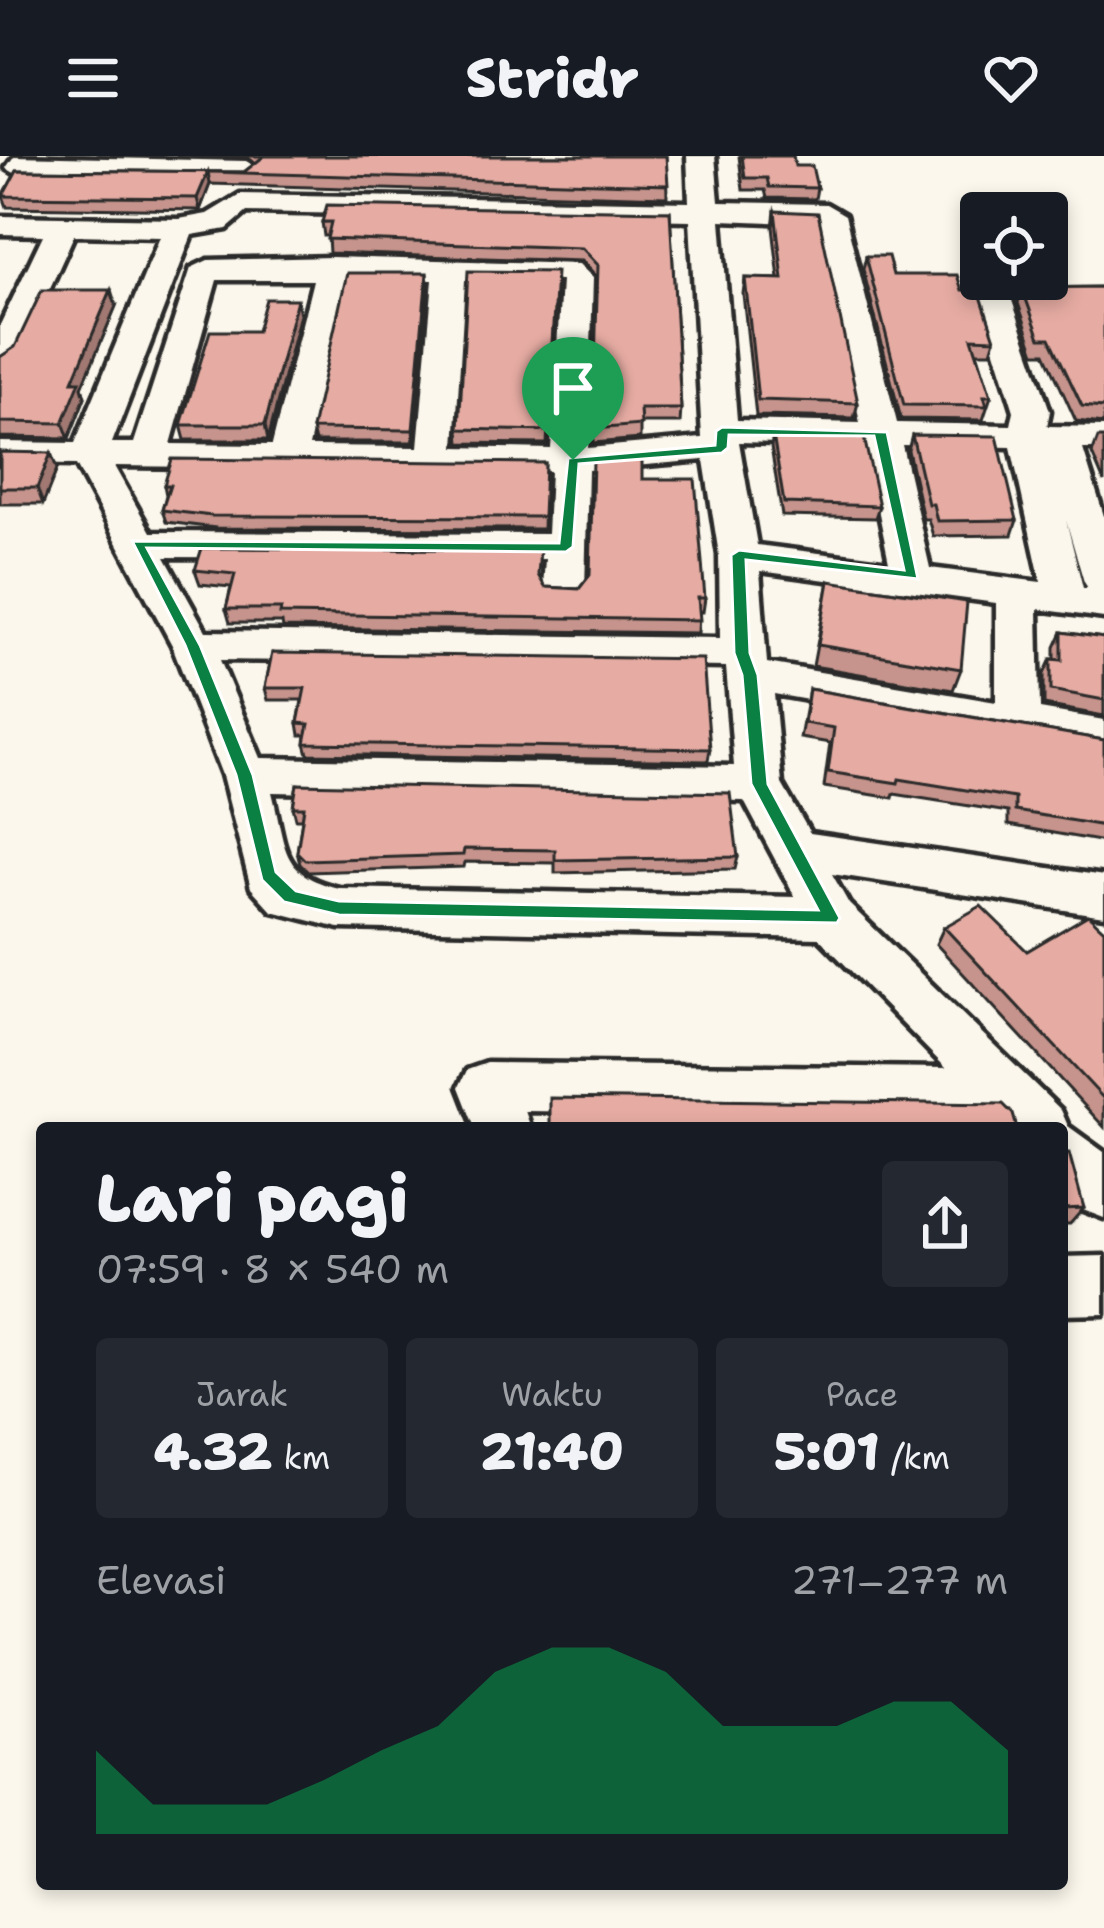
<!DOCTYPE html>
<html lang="id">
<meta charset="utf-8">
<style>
:root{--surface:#171b24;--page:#242831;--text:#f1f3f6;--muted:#9ea1a6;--accent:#0b8043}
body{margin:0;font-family:"Shantell Sans",sans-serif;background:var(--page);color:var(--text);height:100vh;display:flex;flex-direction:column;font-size:45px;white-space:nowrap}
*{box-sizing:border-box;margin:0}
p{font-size:39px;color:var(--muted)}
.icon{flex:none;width:66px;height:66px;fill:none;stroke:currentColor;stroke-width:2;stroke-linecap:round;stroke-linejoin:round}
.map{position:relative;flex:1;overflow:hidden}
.drawer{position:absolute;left:36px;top:966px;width:1032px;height:768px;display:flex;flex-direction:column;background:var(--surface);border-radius:12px;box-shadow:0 6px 18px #0003}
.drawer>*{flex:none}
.tools{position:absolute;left:960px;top:36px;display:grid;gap:24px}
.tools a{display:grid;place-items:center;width:108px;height:108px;border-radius:12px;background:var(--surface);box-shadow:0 6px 18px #0003;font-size:60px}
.pin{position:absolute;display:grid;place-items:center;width:102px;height:102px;color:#fff;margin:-123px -51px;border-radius:50% 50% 50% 0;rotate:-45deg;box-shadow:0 0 12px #0007}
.pin .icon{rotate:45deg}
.round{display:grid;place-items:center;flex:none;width:126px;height:126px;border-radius:12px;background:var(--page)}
.head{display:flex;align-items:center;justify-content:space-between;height:204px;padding:0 60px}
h1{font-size:66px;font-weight:800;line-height:90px}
.metrics{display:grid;grid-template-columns:repeat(3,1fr);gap:18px;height:204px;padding:12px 60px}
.metrics div{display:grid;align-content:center;border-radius:12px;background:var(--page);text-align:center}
.metrics b{font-size:51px;font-weight:800}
.metrics small{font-size:33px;font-weight:400}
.metrics p{font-size:33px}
.chart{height:336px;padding:24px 60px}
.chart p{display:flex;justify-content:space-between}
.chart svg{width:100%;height:216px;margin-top:12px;fill:var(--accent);opacity:.7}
header{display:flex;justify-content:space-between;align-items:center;height:156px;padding:0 60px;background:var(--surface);font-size:54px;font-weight:800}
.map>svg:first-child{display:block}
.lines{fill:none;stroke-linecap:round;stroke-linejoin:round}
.minor-casing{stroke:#2b2b2b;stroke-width:9}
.minor{fill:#fbf7ec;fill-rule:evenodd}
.wall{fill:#c6948c;stroke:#2b2b2b;stroke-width:3}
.shaded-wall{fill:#a17872;stroke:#2b2b2b;stroke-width:3}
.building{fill:#e6aca3;stroke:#2b2b2b;stroke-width:3}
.route{fill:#0b8043;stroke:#fff;stroke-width:3;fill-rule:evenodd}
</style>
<header><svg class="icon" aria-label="menu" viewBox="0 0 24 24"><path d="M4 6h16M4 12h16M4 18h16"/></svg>Stridr<svg class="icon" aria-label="heart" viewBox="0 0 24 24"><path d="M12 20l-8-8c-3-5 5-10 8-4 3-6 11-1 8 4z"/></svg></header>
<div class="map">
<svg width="1104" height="1772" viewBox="0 0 1104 1772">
<rect width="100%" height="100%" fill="#fbf7ec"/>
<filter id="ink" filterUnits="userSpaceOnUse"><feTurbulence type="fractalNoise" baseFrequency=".00833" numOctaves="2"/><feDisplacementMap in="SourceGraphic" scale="24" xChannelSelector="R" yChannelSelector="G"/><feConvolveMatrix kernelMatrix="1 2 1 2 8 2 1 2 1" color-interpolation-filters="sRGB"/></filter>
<g filter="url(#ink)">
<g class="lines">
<defs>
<path id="minor" d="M14 0 246 5 261 14 246 23 21 21 6 12Z
M687 0H715L719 46 826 48 845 59 897 267 1011 269 1014 255 974 127 981 120 1006 127 1050 255 1047 270 1104 271V293H1083L1104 360V462L1038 453 1040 553 1104 564V596L774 538 782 628 810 677 1104 720V760L832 718 849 748 1061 954 1068 970 1104 996V1062L1083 1054 1062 1032V972H1004L993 961 525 955 531 972H475L459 931 467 914 487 907 946 912 819 782 339 772 272 755 251 732 222 619 172 489 76 309 0 308V286L75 287 160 81 74 79 17 205 0 215V169L43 79 0 78V60L179 63 207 58 240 38 689 46ZM247 56 690 64 702 282 588 292 593 122 579 108 332 101 208 104 191 112 134 287H112L192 79 227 73ZM721 64 819 68 860 267 737 264ZM217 124H313L272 289 171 288ZM345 124H433L418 291 309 290ZM465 124 561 125 551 293 455 291ZM739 286 865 289 889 406 757 389ZM902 289 1011 291 1041 426 930 412ZM704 304 719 399 720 482 206 475 165 401 545 403 543 433 549 442H579L585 433 588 314ZM114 310 550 315 547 378 151 376ZM1066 364 1084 426 1088 432H1083ZM760 415 996 447V546L767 507ZM220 504 726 511 734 610 261 602ZM272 636 744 645 795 741 339 732C279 719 286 690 272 636Z
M1104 1100V1158L1062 1159V1101Z"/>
</defs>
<use href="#minor" class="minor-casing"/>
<use href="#minor" class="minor"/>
</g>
<path class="wall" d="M223 0H666L667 41 210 28 200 54 7 51 3 40 17 14 244 16 256 7 246 1Z
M739 0H793L795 10 817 32 815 43 767 42 765 34H743Z
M670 55 681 253 680 267H640V283L593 287 598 122 582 105 329 97 328 80H324L322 66Z
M775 55 858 247 854 262 756 260 743 138 745 122 779 123 773 71Z
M866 100 893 119 962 134 995 183 991 196H977L991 240 983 264 901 263 863 113Z
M428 128 414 286H315L312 273Z
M556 129 547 288 460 287 459 273Z
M1104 131V268L1076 265 1045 197H1035L1018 147 1022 132Z
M116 150 82 231 85 241 69 282 0 281V201Z
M300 158 268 284H185L181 269 257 175Z
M773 279 879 350 875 362 782 360 771 291Z
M912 279 1017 364 1012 379 933 380 928 363H923L908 294Z
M1098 282H1104V326L1092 298Z
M0 296 57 313 43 348H0Z
M545 307 543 373 216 372 166 366 162 354 166 339 164 329Z
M642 323 705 442 703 456H699L698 477 283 472 282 467H230L226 453 231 431 200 428 195 414 539 421 545 431 579 433 590 419Z
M829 425 961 513 953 534 813 510Z
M1062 476 1104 482V560L1044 549V518L1051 503H1055V491Z
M272 497 710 593 708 605 308 598 305 587 306 579H300L298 567 302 544H268L265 532Z
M809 533 1104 584V686L1008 669V656L894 638 893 642 824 631 830 587 800 582Z
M297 628 738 701 735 713 555 717V707L465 706 464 711 308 716 300 708 297 696 302 663H296L293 651Z
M944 771 1027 795 1104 774V971L936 788Z
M1062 997 1084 1052 1070 1068H1062Z"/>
<path class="shaded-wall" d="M208 16 210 28 200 54 197 42Z
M427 117 428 128 414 286 413 274Z
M111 134 116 150 82 231 85 241 69 282 63 267 73 225Z
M297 143 300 158 268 284 265 269Z
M51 297 57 313 43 348 37 332Z"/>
<path class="building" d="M262 0H666L668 29 208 16 197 42 3 40 17 14 244 16 263 1Z
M742 0H793L795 10H812L817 32 769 31 767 22H745Z
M327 49 670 55 681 253H640L641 269 593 273 598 109 582 92 327 83 331 66H322Z
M775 55 818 57 858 247 758 244 745 122 783 123Z
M866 100H888L893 119H957L962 134H979L995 183 972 182 991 240H984L987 250 904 249Z
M468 115 556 116 547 275 459 273Z
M347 117H427L413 274 312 273Z
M1104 131V252L1082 250 1050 182H1040L1022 132Z
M42 134H111L73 225H80L63 267 0 266V201L15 191Z
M266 143H297L265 269H181L210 175H257Z
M773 279 864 281 879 350 784 347Z
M912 279 997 280 1017 364 937 365 933 348H928Z
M0 296 51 297 37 332H0Z
M642 300V323H695L705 442H698L700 464 280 458 281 453H226L235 418 195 414 202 392 540 394 538 419 545 431 579 433 590 419 593 304Z
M172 303 545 307 543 361 212 360 162 354 170 329H164Z
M829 425 967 446 961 513 818 489Z
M1062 476 1104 482V544L1051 534V503L1062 504Z
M272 497 703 503 710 593 305 587 309 568 298 567 305 532H265Z
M809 533 1104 584V670L1015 655V642L899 623 898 627 828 616 834 572 804 567Z
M297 628 730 637 738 701 555 704V694L464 693 463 699 305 704 297 696 304 651H293Z
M981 750 1027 795 1088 759 1104 774V943L944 771Z
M550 942 1003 948 1013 958 1017 972H550Z
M1062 997H1069L1084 1052 1062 1053Z"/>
</g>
<path class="route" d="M722 271 887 276 918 423 746 404 750 497 758 519 768 628 840 762 837 767 339 759 284 746 262 724 236 619 185 489 132 385 559 387 568 302 715 289 716 275ZM729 279 874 280 904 414 739 394 731 399 734 497 742 519 751 628 818 754 339 745 296 735 276 716 253 619 200 489 147 392 566 396 573 391 579 308 722 297 728 292Z"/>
</svg>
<div class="tools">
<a><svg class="icon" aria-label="locate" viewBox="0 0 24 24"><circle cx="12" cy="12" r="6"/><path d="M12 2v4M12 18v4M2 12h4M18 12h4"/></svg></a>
</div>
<div class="pin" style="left:573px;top:304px;background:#1e9e55"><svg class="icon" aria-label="arrive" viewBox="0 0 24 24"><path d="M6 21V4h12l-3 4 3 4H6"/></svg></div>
<section class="drawer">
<div class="head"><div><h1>Lari pagi</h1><p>07:59 · 8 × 540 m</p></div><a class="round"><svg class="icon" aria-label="share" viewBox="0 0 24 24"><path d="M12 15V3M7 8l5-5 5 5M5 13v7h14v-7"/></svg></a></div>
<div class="metrics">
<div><p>Jarak</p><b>4.32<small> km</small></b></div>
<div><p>Waktu</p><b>21:40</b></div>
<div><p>Pace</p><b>5:01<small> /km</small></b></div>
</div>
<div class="chart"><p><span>Elevasi</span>271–277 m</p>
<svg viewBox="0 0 160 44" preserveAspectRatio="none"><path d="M0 44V27L10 38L20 38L30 38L40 33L50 27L60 22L70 11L80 6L90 6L100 11L110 22L120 22L130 22L140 17L150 17L160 27V44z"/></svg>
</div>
</section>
</div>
